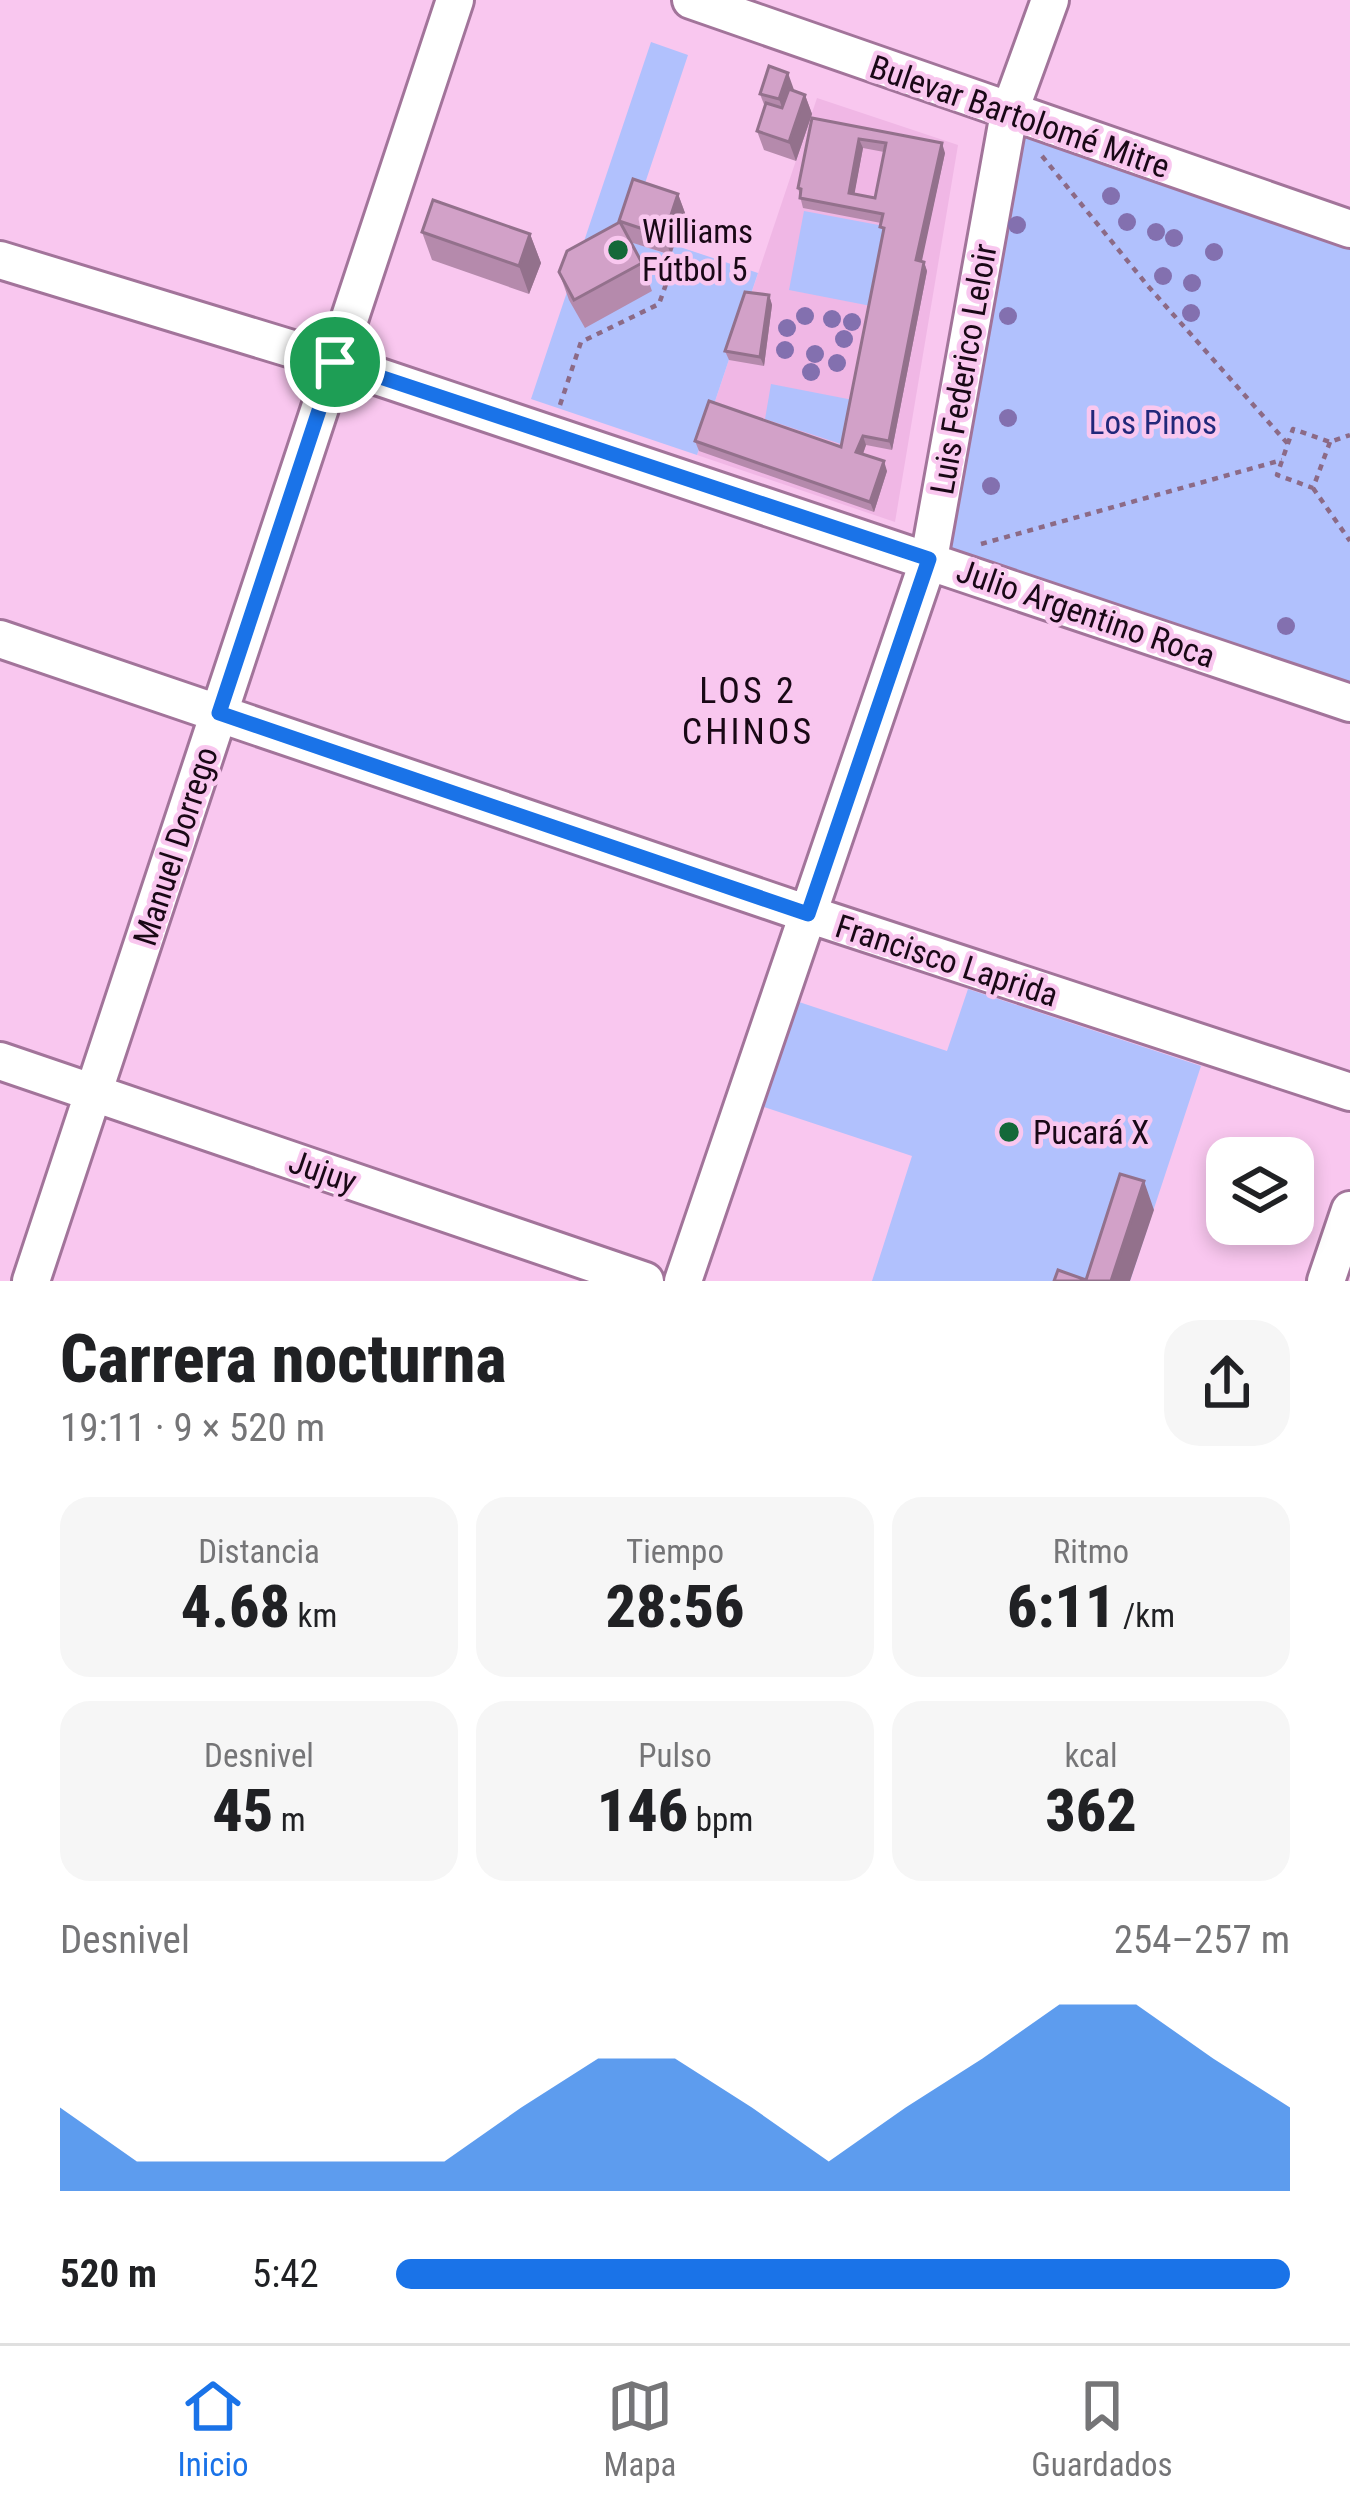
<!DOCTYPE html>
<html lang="es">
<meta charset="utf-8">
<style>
:root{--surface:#fff;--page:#f6f6f6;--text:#202124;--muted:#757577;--line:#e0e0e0;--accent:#1a73e8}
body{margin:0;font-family:"Roboto Condensed",sans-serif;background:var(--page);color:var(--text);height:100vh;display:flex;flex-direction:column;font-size:45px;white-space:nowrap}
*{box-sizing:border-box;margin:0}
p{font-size:39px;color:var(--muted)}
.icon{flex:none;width:66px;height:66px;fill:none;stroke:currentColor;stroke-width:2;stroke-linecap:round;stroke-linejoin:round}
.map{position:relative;height:1281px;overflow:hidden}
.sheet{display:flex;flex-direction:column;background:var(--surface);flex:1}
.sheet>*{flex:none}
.tools{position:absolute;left:1206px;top:1137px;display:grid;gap:24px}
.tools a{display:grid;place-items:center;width:108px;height:108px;border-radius:24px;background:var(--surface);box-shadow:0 6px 18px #0003;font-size:60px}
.pin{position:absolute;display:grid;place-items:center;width:102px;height:102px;color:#fff;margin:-51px;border:6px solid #fff;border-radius:50%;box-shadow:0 3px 12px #0007}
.round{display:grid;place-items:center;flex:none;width:126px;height:126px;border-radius:36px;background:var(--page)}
.overview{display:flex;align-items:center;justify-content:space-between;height:204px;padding:0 60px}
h1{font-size:66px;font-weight:800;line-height:90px}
.figures{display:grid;grid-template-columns:repeat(3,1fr);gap:18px;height:204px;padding:12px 60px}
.figures div{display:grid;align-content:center;border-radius:30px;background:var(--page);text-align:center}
.figures b{font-size:60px;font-weight:800}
.figures small{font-size:33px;font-weight:400}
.figures p{font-size:33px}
.chart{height:336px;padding:24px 60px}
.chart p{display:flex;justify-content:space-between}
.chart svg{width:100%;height:216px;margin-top:12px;fill:var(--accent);opacity:.7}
ul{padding:0 60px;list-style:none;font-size:39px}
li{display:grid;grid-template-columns:192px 144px 1fr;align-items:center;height:90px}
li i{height:30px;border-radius:15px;background:var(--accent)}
.dock{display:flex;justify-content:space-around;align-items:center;height:168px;border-top:3px solid var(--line);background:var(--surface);font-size:33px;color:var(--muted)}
.dock a{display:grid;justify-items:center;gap:6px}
.dock .selected{color:var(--accent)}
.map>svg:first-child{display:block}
.built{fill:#f0b7e5}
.green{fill:#b1c1fd}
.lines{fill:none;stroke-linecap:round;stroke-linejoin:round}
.minor-casing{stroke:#a2749a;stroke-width:42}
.path{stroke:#8c6a86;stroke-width:4.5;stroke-dasharray:6 6;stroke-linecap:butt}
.minor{stroke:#fff;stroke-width:36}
.tree{fill:#8370af}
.wall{fill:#b58aac;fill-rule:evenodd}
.shaded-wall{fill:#93718c}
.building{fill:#d2a1c8;stroke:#93718c;stroke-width:3;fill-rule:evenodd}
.route-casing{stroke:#fff;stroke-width:24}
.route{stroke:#1a73e8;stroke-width:15}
.poi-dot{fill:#146839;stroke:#f9c7ef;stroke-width:4.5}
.labels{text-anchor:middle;stroke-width:9;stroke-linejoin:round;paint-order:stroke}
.street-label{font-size:33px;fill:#190816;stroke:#f9c7ef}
.poi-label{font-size:33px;fill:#190816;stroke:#f9c7ef;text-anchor:start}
.park-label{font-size:33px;fill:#22287a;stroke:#f9c7ef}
.neighbourhood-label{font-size:36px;letter-spacing:3px;fill:#190816;stroke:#f9c7ef}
</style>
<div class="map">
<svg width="1350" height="1281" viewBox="0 0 1350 1281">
<rect width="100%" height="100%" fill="#f9c7ef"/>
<path class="built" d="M817 98 958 145 895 522 697 455Z"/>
<path class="green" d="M651 42 688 55 626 240 670 255 674 245 758 273 697 455 531 399Z
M1009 113 1350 229V703L929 559Z
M804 211 884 226 871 306 789 290Z
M771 384 853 400 844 445 765 419Z
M968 989 1201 1066 1130 1281H872L912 1156 764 1107 799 1002 947 1051Z"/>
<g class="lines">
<defs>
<path id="minor" d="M691 0 1350 229
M0 260 335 362 1350 703
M0 639 808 914 1350 1092
M0 1061 645 1281
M31 1281 455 0
M683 1281 929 559 1009 113 1050 0
M1326 1281 1350 1210"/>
</defs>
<use href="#minor" class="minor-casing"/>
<path class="path" d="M1042 156 1148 286 1288 444
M560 405 581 342 659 304 671 270
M1330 442 1313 488 1277 475 1293 429 1330 442 1350 435
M1313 488 1350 541
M981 544 1282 460"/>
<use href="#minor" class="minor"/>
</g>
<g class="tree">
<circle cx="1111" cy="196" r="9"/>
<circle cx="1127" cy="222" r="9"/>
<circle cx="1017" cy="225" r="9"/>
<circle cx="1156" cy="232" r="9"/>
<circle cx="1174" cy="238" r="9"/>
<circle cx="1214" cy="252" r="9"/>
<circle cx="1163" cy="276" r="9"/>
<circle cx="1192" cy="283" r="9"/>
<circle cx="1191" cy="313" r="9"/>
<circle cx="805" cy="316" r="9"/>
<circle cx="1008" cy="316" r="9"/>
<circle cx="832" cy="319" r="9"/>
<circle cx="852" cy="322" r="9"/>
<circle cx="787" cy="328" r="9"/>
<circle cx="844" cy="339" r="9"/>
<circle cx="785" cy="350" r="9"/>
<circle cx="815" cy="354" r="9"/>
<circle cx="837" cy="363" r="9"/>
<circle cx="811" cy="372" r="9"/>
<circle cx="1008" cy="418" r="9"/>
<circle cx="991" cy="486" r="9"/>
<circle cx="1286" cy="626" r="9"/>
</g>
<path class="wall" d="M794 91 805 95 812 114 796 161 764 150 757 131 765 107 760 94Z
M812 118 945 153 921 261 924 262 927 271 892 450 866 445 863 454 887 471 874 512 699 451 695 441 841 447 883 233 881 223 803 208 798 188ZM863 148 884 152 875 198 854 194Z
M678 194 685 213 671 255 630 242 642 263 652 291 585 328 569 300 559 272 619 223Z
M422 232 530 234 541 263 529 294 432 260Z
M769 295 772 305 764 366 729 360 725 351Z"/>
<path class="shaded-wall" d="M788 73 798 101 789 127 779 99Z
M805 95 812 114 796 161 789 142Z
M859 139 863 148 853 202 849 193Z
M942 143 945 153 920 270 916 260Z
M678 194 685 213 671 255 664 236Z
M530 234 541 263 529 294 519 266Z
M924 262 927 271 892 450 889 441Z
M769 295 772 305 764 366 760 357Z
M863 436 866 445 860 462 856 452Z
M884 461 887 471 874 512 870 502Z
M1144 1181 1154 1210 1130 1281H1111Z"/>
<path class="building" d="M769 66 788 73 779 99 760 94Z
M789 89 805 95 789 142 757 131 766 103 782 108Z
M812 118 942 143 916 260 924 262 889 441 863 436 856 452 884 461 870 502 695 441 709 401 841 447 884 228 880 227 883 214 800 198 801 189 798 188ZM859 139 886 143 875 198 849 193Z
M633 179 678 194 664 236 619 221Z
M433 200 530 234 519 266 422 232Z
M620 222 642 263 574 300 559 272 567 251Z
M745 292 769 295 760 357 725 351Z
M1120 1174 1144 1181 1111 1281H1054L1058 1270 1086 1280Z"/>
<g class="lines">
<defs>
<path id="route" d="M335 362 929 559 808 914 219 713Z"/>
</defs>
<use href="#route" class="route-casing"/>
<use href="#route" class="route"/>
</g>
<g class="poi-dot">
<circle cx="618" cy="250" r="12"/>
<circle cx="1009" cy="1132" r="12"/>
</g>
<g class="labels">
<g class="street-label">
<text transform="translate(1020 116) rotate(19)" y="12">Bulevar Bartolomé Mitre</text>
<text transform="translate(963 369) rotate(-80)" y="12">Luis Federico Leloir</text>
<text transform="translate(1086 613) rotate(19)" y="12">Julio Argentino Roca</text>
<text transform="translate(175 846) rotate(-72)" y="12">Manuel Dorrego</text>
<text transform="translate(947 960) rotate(18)" y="12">Francisco Laprida</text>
<text transform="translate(323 1171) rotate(19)" y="12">Jujuy</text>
</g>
<g class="poi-label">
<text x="642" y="243">Williams<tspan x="642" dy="38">Fútbol 5</tspan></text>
<text x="1033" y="1144">Pucará X</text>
</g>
<g class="park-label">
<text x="1153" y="434">Los Pinos</text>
</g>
<g class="neighbourhood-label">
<text x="748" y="703">LOS 2<tspan x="748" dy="41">CHINOS</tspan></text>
</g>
</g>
</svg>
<div class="tools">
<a><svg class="icon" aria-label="layers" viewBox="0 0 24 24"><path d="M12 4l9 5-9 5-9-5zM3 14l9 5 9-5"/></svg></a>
</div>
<div class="pin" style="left:335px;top:362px;background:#1e9e55"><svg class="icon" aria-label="arrive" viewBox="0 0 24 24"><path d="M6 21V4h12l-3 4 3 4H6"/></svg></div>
</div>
<section class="sheet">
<div class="overview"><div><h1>Carrera nocturna</h1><p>19:11 · 9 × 520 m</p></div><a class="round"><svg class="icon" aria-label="share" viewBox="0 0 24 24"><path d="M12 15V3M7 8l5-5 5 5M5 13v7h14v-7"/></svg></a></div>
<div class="figures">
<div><p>Distancia</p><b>4.68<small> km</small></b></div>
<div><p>Tiempo</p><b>28:56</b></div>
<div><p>Ritmo</p><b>6:11<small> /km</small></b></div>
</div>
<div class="figures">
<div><p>Desnivel</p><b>45<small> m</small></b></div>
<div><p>Pulso</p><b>146<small> bpm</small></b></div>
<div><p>kcal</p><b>362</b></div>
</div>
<div class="chart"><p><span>Desnivel</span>254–257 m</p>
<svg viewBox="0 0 160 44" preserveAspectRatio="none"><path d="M0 44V27L10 38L20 38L30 38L40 38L50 38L60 27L70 17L80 17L90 27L100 38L110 27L120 17L130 6L140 6L150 17L160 27V44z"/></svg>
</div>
<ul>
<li><b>520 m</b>5:42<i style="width:100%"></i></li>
</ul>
</section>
<nav class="dock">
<a class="selected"><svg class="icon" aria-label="home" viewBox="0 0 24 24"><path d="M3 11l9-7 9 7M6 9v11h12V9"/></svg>Inicio</a>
<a><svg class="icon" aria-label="map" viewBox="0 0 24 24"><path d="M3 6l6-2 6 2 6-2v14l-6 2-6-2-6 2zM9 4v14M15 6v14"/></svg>Mapa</a>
<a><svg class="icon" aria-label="saved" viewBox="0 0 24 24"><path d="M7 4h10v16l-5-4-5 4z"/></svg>Guardados</a>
</nav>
